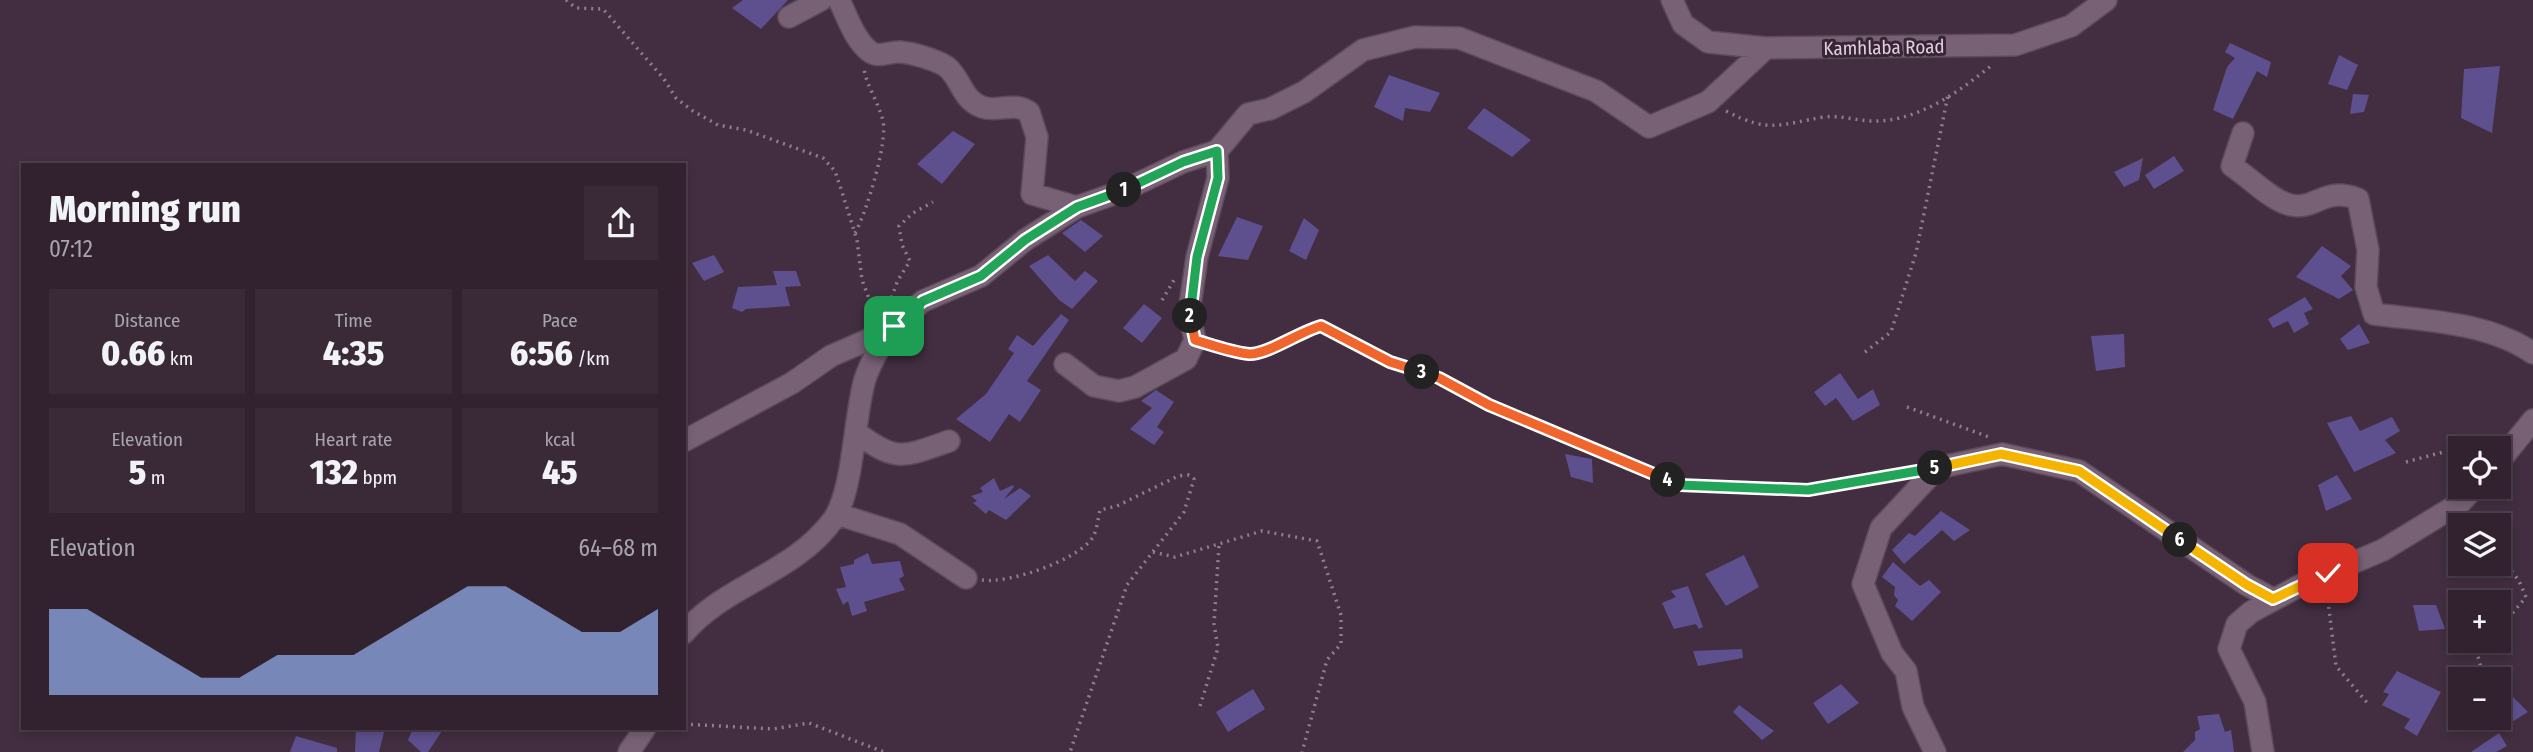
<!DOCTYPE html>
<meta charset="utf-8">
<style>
:root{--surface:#322230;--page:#3a2a38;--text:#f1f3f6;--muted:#a8a4ab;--line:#4d3f4c;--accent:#95b2f1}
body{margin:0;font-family:"Fira Sans Condensed",sans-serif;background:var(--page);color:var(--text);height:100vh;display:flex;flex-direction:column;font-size:26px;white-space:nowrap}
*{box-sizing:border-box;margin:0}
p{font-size:23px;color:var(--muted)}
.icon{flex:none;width:38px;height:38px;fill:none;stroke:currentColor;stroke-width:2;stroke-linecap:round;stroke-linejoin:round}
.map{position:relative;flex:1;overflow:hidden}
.drawer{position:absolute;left:21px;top:163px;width:665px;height:567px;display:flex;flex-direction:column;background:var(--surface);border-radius:0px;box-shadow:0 4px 10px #0003,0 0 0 2px var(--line)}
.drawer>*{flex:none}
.tools{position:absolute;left:2448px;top:436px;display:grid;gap:14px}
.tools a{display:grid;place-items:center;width:63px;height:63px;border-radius:0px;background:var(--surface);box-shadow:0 4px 10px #0003,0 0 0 2px var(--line);font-size:35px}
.pin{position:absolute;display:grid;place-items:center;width:60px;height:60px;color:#fff;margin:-30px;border-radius:14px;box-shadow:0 4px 10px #0006}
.km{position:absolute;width:35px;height:35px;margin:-18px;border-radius:50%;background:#222;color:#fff;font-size:19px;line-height:35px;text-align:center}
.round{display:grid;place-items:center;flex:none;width:74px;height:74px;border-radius:0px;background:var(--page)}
.headline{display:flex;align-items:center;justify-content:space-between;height:119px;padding:0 28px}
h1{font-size:38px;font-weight:800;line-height:52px}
.metrics{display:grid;grid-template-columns:repeat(3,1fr);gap:10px;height:119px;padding:7px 28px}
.metrics div{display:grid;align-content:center;border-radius:0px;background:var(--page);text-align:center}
.metrics b{font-size:35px;font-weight:800}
.metrics small{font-size:19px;font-weight:400}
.metrics p{font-size:19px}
.chart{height:196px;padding:14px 28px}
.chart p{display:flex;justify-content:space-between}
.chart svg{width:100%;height:126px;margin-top:7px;fill:var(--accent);opacity:.7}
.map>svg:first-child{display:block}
.building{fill:#5e508f}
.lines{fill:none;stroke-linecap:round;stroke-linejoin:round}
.minor-casing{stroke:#5b4a59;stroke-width:24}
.path{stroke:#8e7e8c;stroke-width:3.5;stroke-dasharray:2 5;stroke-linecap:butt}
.minor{stroke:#786175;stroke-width:21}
.split-1-casing{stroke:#fff;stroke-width:14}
.split-2-casing{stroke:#fff;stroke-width:14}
.split-3-casing{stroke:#fff;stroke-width:14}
.split-4-casing{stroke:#fff;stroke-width:14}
.split-5-casing{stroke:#fff;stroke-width:14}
.split-6-casing{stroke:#fff;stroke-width:14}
.split-7-casing{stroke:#fff;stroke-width:14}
.split-1{stroke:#22a559;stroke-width:9}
.split-2{stroke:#22a559;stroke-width:9}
.split-3{stroke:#f0652b;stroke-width:9}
.split-4{stroke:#f0652b;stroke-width:9}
.split-5{stroke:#22a559;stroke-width:9}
.split-6{stroke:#f5b400;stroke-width:9}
.split-7{stroke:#f5b400;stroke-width:9}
.labels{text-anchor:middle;stroke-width:6;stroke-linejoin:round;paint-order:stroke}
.street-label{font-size:19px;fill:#ddd0db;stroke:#382436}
</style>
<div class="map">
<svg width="2533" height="752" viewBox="0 0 2533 752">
<rect width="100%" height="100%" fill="#422e40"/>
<path class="building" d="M743 0H788L761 29 732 8Z
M2230 43 2271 62 2267 77 2257 71 2233 119 2213 110 2227 67 2235 58 2225 52Z
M2339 55 2358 65 2347 90 2328 84Z
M2500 66 2492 133 2461 118 2464 69Z
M1389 75 1440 93 1430 112 1405 108 1403 121 1374 107Z
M2353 94 2369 95 2364 112 2350 114Z
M1484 108 1531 140 1512 157 1467 128Z
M953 131 975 144 942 184 917 164Z
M2174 156 2184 171 2154 189 2145 175Z
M2143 158 2139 180 2124 187 2114 172Z
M1237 217 1263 226 1248 260 1218 256Z
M1304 218 1319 230 1306 260 1289 251Z
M1081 220 1103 236 1085 252 1062 233Z
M2322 246 2351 266 2341 276 2353 290 2339 299 2296 277Z
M714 255 724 272 704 281 692 263Z
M1048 255 1075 281 1085 271 1098 281 1072 309 1059 300 1029 266Z
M773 271H796L801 286 785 287 790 306 746 309 742 312 732 308 738 287 777 285Z
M2305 297 2313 309 2304 313 2309 324 2294 333 2288 321 2273 328 2268 319Z
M1144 304 1162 318 1142 343 1123 328Z
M1061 314 1069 320 1027 381 1041 390 1020 422 1009 414 990 442 956 419 986 394 1014 353 1008 349 1017 335 1033 346Z
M2359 324 2370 343 2348 350 2340 339Z
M2124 334 2125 367 2096 371 2091 336Z
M1840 373 1858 399 1873 389 1880 405 1853 421 1836 398 1825 406 1814 392Z
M1156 390 1174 402 1157 427 1164 432 1154 445 1130 429 1152 408 1141 401Z
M2351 416 2360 431 2392 417 2400 431 2385 440 2396 453 2354 472 2327 423Z
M1565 454 1592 459 1593 483 1571 477Z
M2337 475 2352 499 2326 511 2318 485Z
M994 478 1000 491 1013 485 1014 487 1004 499 1020 488 1031 496 1006 520 989 510 986 514 973 503 977 501 971 496 983 492 980 488Z
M1941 511 1970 530 1954 541 1942 530 1904 564 1892 550 1909 533 1915 536Z
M868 553 872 564 900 561 904 576 899 579 905 590 864 602 867 611 852 616 848 601 843 605 836 589 846 587 840 567 854 564V560Z
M1744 555 1759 587 1726 606 1705 574Z
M1893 562 1920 586 1929 580 1941 592 1912 621 1895 606 1898 600 1894 595 1895 587 1882 577Z
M1688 586 1703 627 1699 629 1696 624 1674 629 1662 603 1676 597 1671 591Z
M2413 605H2436L2445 629 2419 631Z
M1742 649 1743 658 1698 666 1693 651Z
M2397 671 2441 692 2417 736 2404 728 2410 719 2382 705 2389 694 2383 692Z
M2499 683 2528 712 2499 730Z
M1841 684 1859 703 1828 724 1813 703Z
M1253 689 1265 709 1228 732 1216 712Z
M1739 705 1774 731 1762 740 1733 712Z
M2219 714 2225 732 2231 730 2234 752H2183L2195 740V732L2200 729 2197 716Z
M356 728H385L379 752H355Z
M413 728H444L428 752H421L408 740Z
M2499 733 2507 746 2496 752H2471Z
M296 736 337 748V752H290Z"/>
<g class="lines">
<defs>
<path id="minor" d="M839 0C847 16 854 39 869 51 879 59 889 51 900 52 913 53 937 60 947 67 962 80 962 100 982 107 999 113 1012 101 1029 112L1037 137 1032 194 1077 207
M1672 0 1683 24 1708 42 1766 48 2015 45 2071 26 2106 0
M789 17 821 0
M2243 133 2232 166C2249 177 2273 202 2291 205 2318 210 2323 186 2358 199L2368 250 2366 287 2374 314C2427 321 2488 322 2533 353
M1065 364 1094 386 1119 391 1135 387 1186 359 1195 340 1189 312 1197 257 1218 178 1217 151
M856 432C896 463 904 457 949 441
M684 441 792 383 831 356 888 331 923 301 981 276 1025 240 1077 207 1122 191 1183 162 1217 151 1248 114 1270 109 1304 92 1363 50 1415 37 1459 38 1596 91 1649 127 1708 102 1766 48
M2499 462 2533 420
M837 514 900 534 966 578
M684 633C726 584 793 574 833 520 854 491 854 415 865 379 870 363 881 346 888 331
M629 752 645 728
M1935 752 1913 707 1906 671 1892 653 1863 584 1881 528 1937 468 2002 454 2079 471 2247 585 2273 599
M2263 752 2255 702 2229 649 2237 624 2251 612 2301 585 2383 550 2460 503 2476 486"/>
</defs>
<use href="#minor" class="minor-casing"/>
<path class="path" d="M566 0 576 8 603 9 664 79 676 98 693 111 718 125 746 130 823 158 835 171 842 192 857 240 862 280 874 312 878 315
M1726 111C1769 134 1781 124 1824 117 1840 115 1857 121 1873 121 1917 122 1959 92 1992 65
M855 233C866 214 888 142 883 121 879 103 867 87 864 69
M1162 300 1174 280
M889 304 898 280 910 261 902 245 899 226 913 213 933 202
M1211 344 1252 354 1302 331 1321 326 1390 362 1439 378 1488 405 1679 485 1808 490 1906 473
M1865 352 1891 332 1916 253 1948 95
M1907 407 1989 437
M2406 462 2492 439
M2474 515 2480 525
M1153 552 1175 557 1262 531 1317 541 1341 615V644L1327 660 1302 752
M2499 554 2519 581 2526 597 2499 629
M982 580C1008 584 1079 560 1093 537 1097 530 1098 518 1100 510L1117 506 1178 476 1189 475 1194 479 1184 512 1127 585 1070 752
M2327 593 2336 666 2369 705
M2484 679 2476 649 2487 640
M1200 706 1218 648 1214 624 1219 545
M684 724 773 729 809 723 884 752"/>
<use href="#minor" class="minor"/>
</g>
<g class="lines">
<defs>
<path id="split-1" d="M894 326 923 301 981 276 1025 240 1077 207 1124 190"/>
<path id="split-2" d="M1124 190 1183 162 1217 151 1218 178 1197 257 1190 316"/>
<path id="split-3" d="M1190 316 1195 340C1212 345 1231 352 1249 354 1267 355 1301 331 1321 326L1390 362 1422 372"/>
<path id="split-4" d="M1422 372 1439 378 1489 405 1668 480"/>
<path id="split-5" d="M1668 480 1679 485 1808 490 1935 468"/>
<path id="split-6" d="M1935 468 2001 454 2079 471 2180 540"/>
<path id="split-7" d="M2180 540 2247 585 2273 599 2328 573"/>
</defs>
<use href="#split-1" class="split-1-casing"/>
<use href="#split-2" class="split-2-casing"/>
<use href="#split-3" class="split-3-casing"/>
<use href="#split-4" class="split-4-casing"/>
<use href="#split-5" class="split-5-casing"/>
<use href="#split-6" class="split-6-casing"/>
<use href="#split-7" class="split-7-casing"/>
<use href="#split-1" class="split-1"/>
<use href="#split-2" class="split-2"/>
<use href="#split-3" class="split-3"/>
<use href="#split-4" class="split-4"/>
<use href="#split-5" class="split-5"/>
<use href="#split-6" class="split-6"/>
<use href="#split-7" class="split-7"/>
</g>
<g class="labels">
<g class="street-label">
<text transform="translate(1884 47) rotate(-1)" y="7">Kamhlaba Road</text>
</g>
</g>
</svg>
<div class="tools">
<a><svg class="icon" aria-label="locate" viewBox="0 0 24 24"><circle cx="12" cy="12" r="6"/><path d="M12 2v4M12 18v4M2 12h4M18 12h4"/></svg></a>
<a><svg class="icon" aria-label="layers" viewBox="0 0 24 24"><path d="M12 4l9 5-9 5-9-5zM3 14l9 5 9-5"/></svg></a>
<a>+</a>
<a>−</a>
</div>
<div class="pin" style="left:894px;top:326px;background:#1e9e55"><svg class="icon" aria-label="arrive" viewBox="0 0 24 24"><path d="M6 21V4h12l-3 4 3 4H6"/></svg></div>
<div class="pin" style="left:2328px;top:573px;background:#d93025"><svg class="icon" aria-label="check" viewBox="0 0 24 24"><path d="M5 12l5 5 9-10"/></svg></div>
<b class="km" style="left:1124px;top:190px">1</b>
<b class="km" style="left:1190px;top:316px">2</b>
<b class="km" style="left:1422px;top:372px">3</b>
<b class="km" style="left:1668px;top:480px">4</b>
<b class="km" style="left:1935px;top:468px">5</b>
<b class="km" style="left:2180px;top:540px">6</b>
<section class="drawer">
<div class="headline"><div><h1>Morning run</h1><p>07:12</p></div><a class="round"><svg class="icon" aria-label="share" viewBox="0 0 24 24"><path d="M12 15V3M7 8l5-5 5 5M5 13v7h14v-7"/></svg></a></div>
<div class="metrics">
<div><p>Distance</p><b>0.66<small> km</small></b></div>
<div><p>Time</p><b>4:35</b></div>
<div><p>Pace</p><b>6:56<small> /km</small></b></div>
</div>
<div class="metrics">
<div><p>Elevation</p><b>5<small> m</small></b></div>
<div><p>Heart rate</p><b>132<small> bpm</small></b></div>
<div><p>kcal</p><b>45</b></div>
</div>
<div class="chart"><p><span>Elevation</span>64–68 m</p>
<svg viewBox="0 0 160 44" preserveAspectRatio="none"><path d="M0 44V14L10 14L20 22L30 30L40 38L50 38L60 30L70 30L80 30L90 22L100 14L110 6L120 6L130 14L140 22L150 22L160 14V44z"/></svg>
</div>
</section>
</div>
